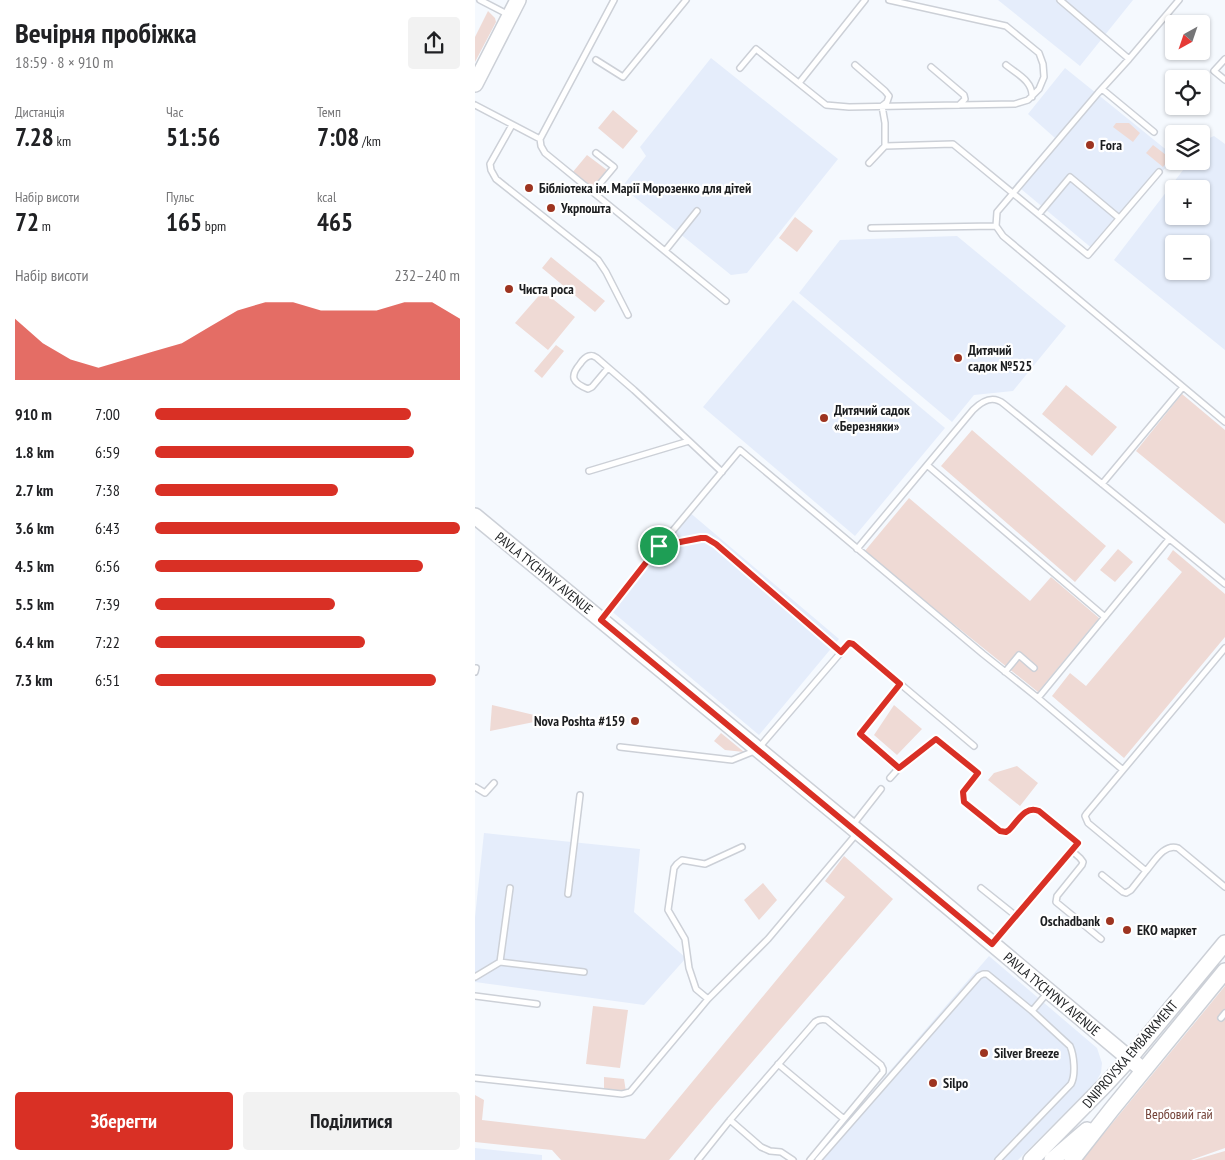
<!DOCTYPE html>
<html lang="uk">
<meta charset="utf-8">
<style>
:root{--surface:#fff;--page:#f2f2f2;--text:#202124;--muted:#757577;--accent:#d93025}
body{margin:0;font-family:"PT Sans Narrow",sans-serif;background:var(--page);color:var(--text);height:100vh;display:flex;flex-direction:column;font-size:19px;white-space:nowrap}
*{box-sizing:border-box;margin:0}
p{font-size:16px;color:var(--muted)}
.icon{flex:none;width:28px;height:28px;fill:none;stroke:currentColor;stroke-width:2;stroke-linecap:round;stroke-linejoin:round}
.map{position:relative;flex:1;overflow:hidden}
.panel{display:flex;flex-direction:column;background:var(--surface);width:475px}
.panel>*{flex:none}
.needle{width:32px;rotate:220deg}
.controls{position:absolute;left:690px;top:15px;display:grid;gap:10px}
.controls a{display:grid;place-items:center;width:45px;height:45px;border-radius:5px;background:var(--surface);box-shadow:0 1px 4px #0004;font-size:25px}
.pin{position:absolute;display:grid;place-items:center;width:42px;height:42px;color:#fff;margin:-21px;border:2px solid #fff;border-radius:50%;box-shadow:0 1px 5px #0007}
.round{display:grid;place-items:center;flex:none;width:52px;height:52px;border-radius:5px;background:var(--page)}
.head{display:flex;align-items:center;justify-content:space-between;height:85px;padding:0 15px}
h1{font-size:28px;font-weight:800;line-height:38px}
.metrics{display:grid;grid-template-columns:repeat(3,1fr);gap:8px;height:85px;padding:5px 15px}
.metrics div{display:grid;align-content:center}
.metrics b{font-size:25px;font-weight:800}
.metrics small{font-size:14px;font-weight:400}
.metrics p{font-size:14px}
.chart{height:140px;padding:10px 15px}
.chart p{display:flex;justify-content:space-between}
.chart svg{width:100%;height:90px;margin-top:5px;fill:var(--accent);opacity:.7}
.action{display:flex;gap:10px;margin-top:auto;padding:10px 15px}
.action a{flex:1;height:58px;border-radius:5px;background:var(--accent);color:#fff;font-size:20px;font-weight:800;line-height:58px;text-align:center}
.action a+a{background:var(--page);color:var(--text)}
ul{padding:0 15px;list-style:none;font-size:16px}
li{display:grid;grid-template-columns:80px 60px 1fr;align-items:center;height:38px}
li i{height:12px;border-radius:6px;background:var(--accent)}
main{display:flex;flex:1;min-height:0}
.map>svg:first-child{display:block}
.built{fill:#e5edfb;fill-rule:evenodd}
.green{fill:#efdad5}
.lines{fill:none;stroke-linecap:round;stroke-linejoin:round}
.lane-casing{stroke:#ccd0d7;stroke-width:8}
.secondary-casing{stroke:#ccd0d7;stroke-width:18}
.lane{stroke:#fff;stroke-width:5}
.secondary{stroke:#fff;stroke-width:15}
.route-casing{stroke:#fff;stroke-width:10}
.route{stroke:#d93025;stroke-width:6}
.poi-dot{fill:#9d3420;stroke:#fff;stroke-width:2}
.labels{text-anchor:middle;stroke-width:4.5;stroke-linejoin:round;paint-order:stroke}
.poi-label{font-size:14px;font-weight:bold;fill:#1c1e20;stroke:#fff;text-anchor:start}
.street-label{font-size:14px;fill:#1c1e20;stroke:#fff}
.park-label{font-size:14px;fill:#734238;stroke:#fff}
</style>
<main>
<section class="panel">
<div class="head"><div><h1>Вечірня пробіжка</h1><p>18:59 · 8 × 910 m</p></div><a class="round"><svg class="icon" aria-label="share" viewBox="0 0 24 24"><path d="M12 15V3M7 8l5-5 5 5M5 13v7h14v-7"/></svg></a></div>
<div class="metrics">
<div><p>Дистанція</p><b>7.28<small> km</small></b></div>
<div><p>Час</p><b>51:56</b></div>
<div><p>Темп</p><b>7:08<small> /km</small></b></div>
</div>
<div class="metrics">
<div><p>Набір висоти</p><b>72<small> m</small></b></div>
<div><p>Пульс</p><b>165<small> bpm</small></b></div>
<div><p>kcal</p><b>465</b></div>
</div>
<div class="chart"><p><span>Набір висоти</span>232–240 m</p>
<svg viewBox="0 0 160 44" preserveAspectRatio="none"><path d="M0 44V14L10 26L20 34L30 38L40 34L50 30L60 26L70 18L80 10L90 6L100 6L110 10L120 10L130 10L140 6L150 6L160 14V44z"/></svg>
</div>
<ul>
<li><b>910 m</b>7:00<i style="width:84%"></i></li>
<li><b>1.8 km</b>6:59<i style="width:85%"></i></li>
<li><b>2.7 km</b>7:38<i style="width:60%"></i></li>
<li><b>3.6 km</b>6:43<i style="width:100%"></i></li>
<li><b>4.5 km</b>6:56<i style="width:88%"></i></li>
<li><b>5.5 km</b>7:39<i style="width:59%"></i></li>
<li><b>6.4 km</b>7:22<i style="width:69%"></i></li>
<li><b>7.3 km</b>6:51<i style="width:92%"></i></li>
</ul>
<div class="action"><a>Зберегти</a><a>Поділитися</a></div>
</section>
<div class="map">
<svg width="750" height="1160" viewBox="0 0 750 1160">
<rect width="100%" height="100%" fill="#f5f9fe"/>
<path class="built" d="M523 0H658L605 66Z
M236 58 363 159 272 273 256 275 147 187 171 156 165 147Z
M590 68 699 156V158L619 250 540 184 580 138 553 114Z
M739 136 750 144V350L639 260 715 161H726V146L732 139ZM699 189H726V216H699ZM699 244H726V271H699Z
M482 236 591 326 538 391 499 395 477 422 324 293 365 240Z
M318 300 470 428 380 536 228 407Z
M213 511 364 639 284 735 134 609Z
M9 833 165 849 159 912 211 958 169 1005 0 982V917Z
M514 956 622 1048 627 1063 626 1073 620 1083 543 1160H338Z
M0 1148 67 1155V1160H0Z"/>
<path class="green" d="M13 11 20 18 21 22 0 62V37Z
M138 110 163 131 148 149 123 128Z
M641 123H654L665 133 658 142 638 127Z
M678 145 695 158 688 167 671 153Z
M112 155 132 170 117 188 97 173Z
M320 217 338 231 322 252 304 238Z
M76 257 130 301 120 312 67 268Z
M68 291 100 317 73 350 40 323Z
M81 345 89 351 67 378 59 371Z
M591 385 642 427 617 456 567 414Z
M707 394 750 430V524L661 451Z
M497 430 631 546 600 582 466 466Z
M434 498 555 601 576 577 624 618 563 692 389 552Z
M643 549 658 562 640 582 625 570Z
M698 550 750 594V637L649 758 577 696 595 673 611 686 707 572 692 559Z
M17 705 59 715V722L15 731Z
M419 705 447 729 422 755 399 735Z
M246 733 269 752 250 750 239 741Z
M542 766 563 783 545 806 513 780 519 773Z
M369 856 418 899 240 1105 194 1160H86L77 1150 0 1142V1095L9 1100 7 1120 170 1139 370 897 350 881Z
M288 883 302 900 284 920 269 900Z
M750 986V1148L716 1160H607Z
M118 1006 153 1010 145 1068 111 1064Z
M129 1077 149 1079 151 1092 129 1089Z
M750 1151V1160H719Z"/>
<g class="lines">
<defs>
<path id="lane" d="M5 0 34 15
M139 0 65 139 66 146 70 153 251 301
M585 0 654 59
M704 0 654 59 623 93 522 212 521 226 528 236 750 422
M750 59 739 71 750 80
M121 60 148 77 211 0
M380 65 410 91 414 96 412 102 407 106 410 123V146
M531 65C542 74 558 81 557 97
M456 67 489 95 490 99 484 105
M265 68 281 49 351 105 374 107 540 104 553 100 564 89 569 77 568 64 564 53 531 26 414 0
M324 83 390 0
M627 89 679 132
M0 105 65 139
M37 125 15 164 16 170 21 179 123 260 131 272 153 315
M394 163 410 146 478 144 613 255 684 172
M118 192 139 167 121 153
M564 214 595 177 644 218
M396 228 521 226
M190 251 222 211
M133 368 117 387 113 389C98 383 94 377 105 364 107 361 110 357 114 356 118 355 119 356 122 358L159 390 214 441
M452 465 630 617
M114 471 214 441 247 472
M627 484 708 387
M185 546 226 538 236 540 366 652
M382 549 498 410C508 400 518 395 529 404L750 584
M126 619 185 546 265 450 508 654 563 698 648 770
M750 648 612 813 610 816 613 823 671 871C679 862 689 843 703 848L750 887
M0 672 1 668
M530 672 544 655 559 668
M563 698 694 539
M145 747 257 760 282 750 374 643 378 644 499 746
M424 768 385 734 425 684
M415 778 424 768 461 739 503 773 488 791 489 802 525 831C543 837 542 802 564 811L603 843 596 850 605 858 608 862 607 865 582 896 581 902 626 939
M0 787 10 793 19 783
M377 826 406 789
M627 875 648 892 651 893 656 890 671 871
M506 888 541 916
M93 894 105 795
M518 943 596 850
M25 962 109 972
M0 977 25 962 35 888
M0 996 62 1004
M233 999 221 989 214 968 210 939 193 910 199 868 202 864 207 860 230 864 267 847
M557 1011 573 992
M746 1018 750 1013
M303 1064 369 1119
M0 1078 147 1094 155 1092 233 999 293 939 383 832
M255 1120 286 1147 295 1151 306 1152 318 1160
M223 1160 255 1120 340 1022C344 1019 347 1019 352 1020L406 1065 408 1069V1072L335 1160
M343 1160 504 976 508 974H512L557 1011 595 1046C599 1055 601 1075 596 1084L523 1160"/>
<path id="secondary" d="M0 84 43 0
M0 516 428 869 668 1070
M556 1160 631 1084 654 1059 750 943
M577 1160 612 1130
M597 1160 637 1109 750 971"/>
</defs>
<use href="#lane" class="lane-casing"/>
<use href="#secondary" class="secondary-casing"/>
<use href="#lane" class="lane"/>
<use href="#secondary" class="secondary"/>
</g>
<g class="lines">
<defs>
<path id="route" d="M226 538H231L241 544 366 652 374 643 378 644 425 684 385 734 424 768 461 739 503 773 488 792 489 802 525 831 531 832 534 830C543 821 550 805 564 811L603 843 517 944 126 620 184 546Z"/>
</defs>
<use href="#route" class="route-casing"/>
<use href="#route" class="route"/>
</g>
<g class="poi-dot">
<circle cx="615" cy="145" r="5"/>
<circle cx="54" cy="188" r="5"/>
<circle cx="76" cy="208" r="5"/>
<circle cx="34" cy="289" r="5"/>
<circle cx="483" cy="358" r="5"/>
<circle cx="349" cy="418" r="5"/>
<circle cx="160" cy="721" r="5"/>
<circle cx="635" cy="921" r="5"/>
<circle cx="652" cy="930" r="5"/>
<circle cx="509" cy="1053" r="5"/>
<circle cx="458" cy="1083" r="5"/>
</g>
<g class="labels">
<g class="poi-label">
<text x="625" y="150">Fora</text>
<text x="64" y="193">Бібліотека ім. Марії Морозенко для дітей</text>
<text x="86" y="213">Укрпошта</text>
<text x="44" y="294">Чиста роса</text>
<text x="493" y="355">Дитячий<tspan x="493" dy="16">садок №525</tspan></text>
<text x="359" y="415">Дитячий садок<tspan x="359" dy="16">«Березняки»</tspan></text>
<text x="150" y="726" text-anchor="end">Nova Poshta #159</text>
<text x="625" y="926" text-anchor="end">Oschadbank</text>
<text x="662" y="935">ЕКО маркет</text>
<text x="519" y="1058">Silver Breeze</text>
<text x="468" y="1088">Silpo</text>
</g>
<g class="street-label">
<text transform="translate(69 573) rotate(39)" y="5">PAVLA TYCHYNY AVENUE</text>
<text transform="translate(577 994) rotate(40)" y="5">PAVLA TYCHYNY AVENUE</text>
<text transform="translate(655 1054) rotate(-49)" y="5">DNIPROVSKA EMBARKMENT</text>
</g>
<g class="park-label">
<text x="704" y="1119">Вербовий гай</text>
</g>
</g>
</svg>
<div class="controls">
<a><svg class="needle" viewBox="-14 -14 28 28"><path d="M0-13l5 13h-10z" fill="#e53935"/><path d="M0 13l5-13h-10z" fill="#757577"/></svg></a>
<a><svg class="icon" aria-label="locate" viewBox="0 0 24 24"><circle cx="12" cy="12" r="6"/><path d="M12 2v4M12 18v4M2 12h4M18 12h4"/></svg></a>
<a><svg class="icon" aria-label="layers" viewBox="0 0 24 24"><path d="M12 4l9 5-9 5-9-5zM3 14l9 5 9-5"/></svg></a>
<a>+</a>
<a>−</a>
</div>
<div class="pin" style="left:184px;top:546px;background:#1e9e55"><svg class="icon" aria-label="arrive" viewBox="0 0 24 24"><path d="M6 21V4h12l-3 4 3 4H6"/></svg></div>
</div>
</main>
